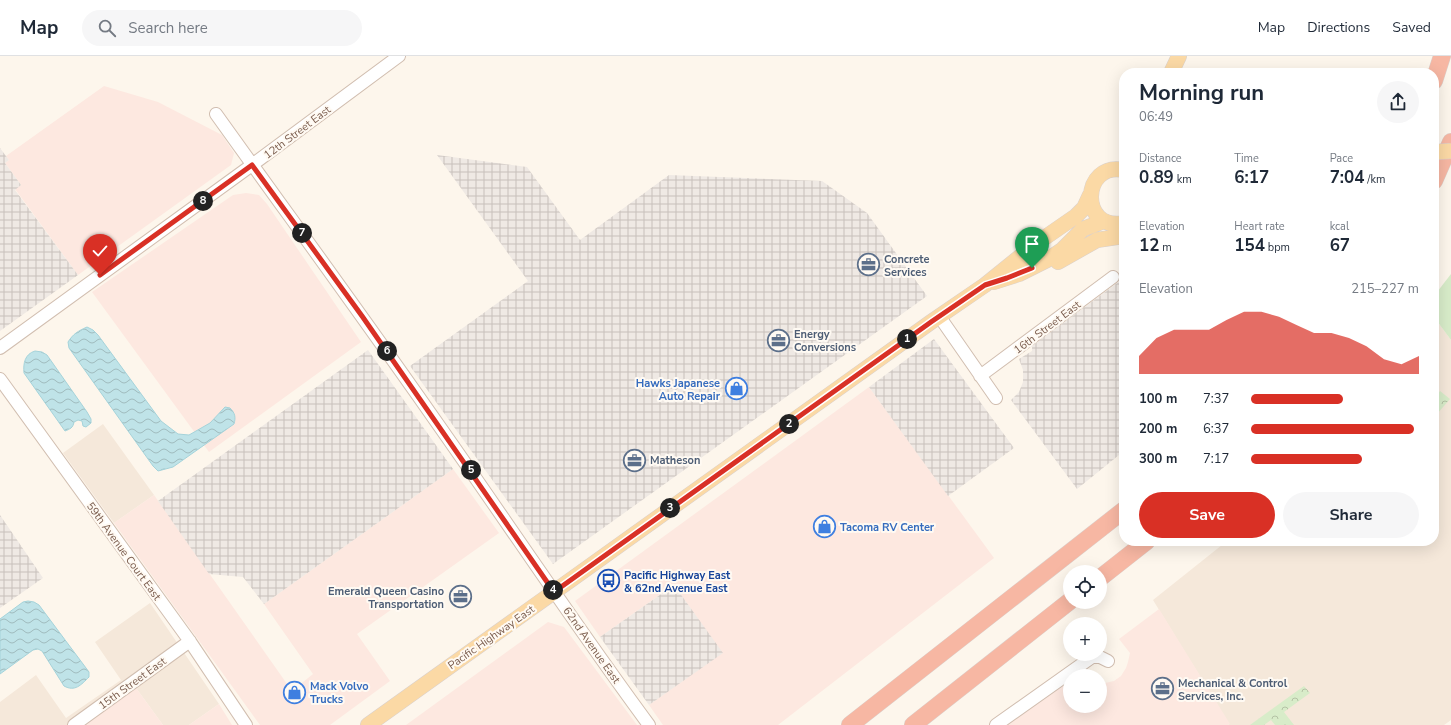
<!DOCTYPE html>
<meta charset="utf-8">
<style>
:root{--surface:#fff;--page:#f6f6f7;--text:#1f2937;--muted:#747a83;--line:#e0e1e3;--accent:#d93025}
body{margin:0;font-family:"Nunito Sans",sans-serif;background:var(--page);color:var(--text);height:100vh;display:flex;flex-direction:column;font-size:15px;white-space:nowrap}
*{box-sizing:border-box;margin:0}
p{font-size:13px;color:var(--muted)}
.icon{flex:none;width:22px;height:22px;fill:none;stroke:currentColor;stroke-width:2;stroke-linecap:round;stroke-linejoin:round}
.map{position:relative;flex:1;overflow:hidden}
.details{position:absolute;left:1119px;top:12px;width:320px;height:478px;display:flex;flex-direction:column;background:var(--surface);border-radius:16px;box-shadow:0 4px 16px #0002}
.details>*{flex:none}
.controls{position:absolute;left:1063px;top:509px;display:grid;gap:8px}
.controls a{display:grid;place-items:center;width:44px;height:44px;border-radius:50%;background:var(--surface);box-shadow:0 4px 16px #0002;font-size:20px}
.pin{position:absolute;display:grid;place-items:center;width:34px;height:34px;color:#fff;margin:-41px -17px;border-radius:50% 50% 50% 0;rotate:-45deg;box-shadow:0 0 4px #0007}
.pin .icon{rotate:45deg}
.km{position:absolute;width:20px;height:20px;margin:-10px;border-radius:50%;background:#222;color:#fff;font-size:11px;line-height:20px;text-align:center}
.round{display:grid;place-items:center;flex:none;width:42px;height:42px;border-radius:21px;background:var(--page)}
.overview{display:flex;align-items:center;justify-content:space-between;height:68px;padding:0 20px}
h1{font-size:22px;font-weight:700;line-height:30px}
.metrics{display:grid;grid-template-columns:repeat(3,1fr);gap:6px;height:68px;padding:4px 20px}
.metrics div{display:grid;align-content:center}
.metrics b{font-size:17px;font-weight:700}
.metrics small{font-size:11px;font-weight:400}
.metrics p{font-size:11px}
.chart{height:112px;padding:8px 20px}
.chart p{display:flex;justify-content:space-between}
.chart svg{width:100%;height:72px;margin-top:4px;fill:var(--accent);opacity:.7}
.button{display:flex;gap:8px;margin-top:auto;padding:8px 20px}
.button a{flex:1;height:46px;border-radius:24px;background:var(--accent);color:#fff;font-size:16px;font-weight:700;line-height:46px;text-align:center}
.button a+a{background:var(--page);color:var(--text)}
ul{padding:0 20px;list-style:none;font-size:13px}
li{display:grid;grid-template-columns:64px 48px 1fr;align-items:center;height:30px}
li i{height:10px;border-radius:5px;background:var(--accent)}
header{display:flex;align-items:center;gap:24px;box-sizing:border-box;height:56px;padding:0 20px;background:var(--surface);border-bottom:1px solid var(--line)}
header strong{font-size:19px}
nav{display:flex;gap:22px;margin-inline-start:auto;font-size:14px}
.search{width:280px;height:36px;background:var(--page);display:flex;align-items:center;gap:10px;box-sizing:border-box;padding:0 14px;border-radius:22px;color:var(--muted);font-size:15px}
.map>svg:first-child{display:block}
.residential{fill:#f5e8da}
.commercial{fill:#fde8e0}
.industrial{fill:url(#industrial-grid)}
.grass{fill:#d8ecc9}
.forest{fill:url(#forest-crowns)}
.water{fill:url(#water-waves);stroke:#a5d3da}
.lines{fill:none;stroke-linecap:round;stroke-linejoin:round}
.minor-casing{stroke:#d1beb0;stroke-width:14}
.major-casing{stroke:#dad1cd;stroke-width:16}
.highway-casing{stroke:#dad1cd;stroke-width:18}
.minor{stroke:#fff;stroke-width:12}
.major{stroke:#fbd9a5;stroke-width:15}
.highway{stroke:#f7b7a3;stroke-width:17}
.major-bridge-casing{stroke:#dad1cd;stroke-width:16;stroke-linecap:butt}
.major-bridge{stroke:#fbd9a5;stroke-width:15}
.route-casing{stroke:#fff;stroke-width:8}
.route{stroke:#d93025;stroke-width:5}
.labels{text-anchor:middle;stroke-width:4;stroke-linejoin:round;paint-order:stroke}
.street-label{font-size:11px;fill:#7a5c4d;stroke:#fffaf3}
.service-label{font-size:11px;font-weight:bold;fill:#4e5e75;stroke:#fffaf3;text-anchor:start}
.shop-label{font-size:11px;font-weight:bold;fill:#366cbe;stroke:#fffaf3;text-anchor:start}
.transit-label{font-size:11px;font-weight:bold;fill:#164399;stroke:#fffaf3;text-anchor:start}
</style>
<header>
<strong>Map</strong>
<div class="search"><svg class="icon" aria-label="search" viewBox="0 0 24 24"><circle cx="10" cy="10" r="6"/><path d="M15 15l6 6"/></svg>Search here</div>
<nav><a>Map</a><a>Directions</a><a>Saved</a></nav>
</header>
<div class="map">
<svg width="1451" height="669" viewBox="0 0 1451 669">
<defs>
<pattern id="industrial-grid" width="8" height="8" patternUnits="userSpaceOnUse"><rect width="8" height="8" fill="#efe9e4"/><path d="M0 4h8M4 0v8" fill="none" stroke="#c7c0bb"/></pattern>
<pattern id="forest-crowns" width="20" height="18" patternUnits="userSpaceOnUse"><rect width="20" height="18" fill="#d8ecc9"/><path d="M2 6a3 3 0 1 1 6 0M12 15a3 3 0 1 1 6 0" fill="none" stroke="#b4c2a5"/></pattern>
<pattern id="water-waves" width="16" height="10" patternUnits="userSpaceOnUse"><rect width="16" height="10" fill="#bfe3e8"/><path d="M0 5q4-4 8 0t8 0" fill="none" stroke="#a0bbbe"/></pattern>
</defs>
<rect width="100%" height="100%" fill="#fdf6ec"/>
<path class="residential" d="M1434 261 1451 284V664L1444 669H1228L1229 668 1153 544 1227 485H1434Z
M103 368 154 439 114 467 63 397Z
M150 547 219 648 189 669H163L136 632 84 669H0V646L36 619 66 662 121 624 95 586Z"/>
<path class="commercial" d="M104 30 158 46 222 79 234 97 231 109 78 219 15 133 21 129 5 107 9 104 6 100Z
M246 137 259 139 267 148 361 286 209 396 92 236 233 139Z
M869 331 994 502 778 669H663L649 649 722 597 674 529 600 581 575 545Z
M453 413 499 477 357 578 390 625 330 669H260L114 467 154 439 292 635 313 618 264 548Z
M1159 553 1230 668 1228 669H1007L1070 623V650H1100V624L1105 627 1114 625 1121 620 1126 612 1128 606 1130 597 1119 583Z
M548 566 564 571 637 669H406Z
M136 632 163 669H84Z
M219 648 232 669H189Z"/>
<path class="industrial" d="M0 92 9 104 5 107 21 129 15 134 78 219 0 275Z
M437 99 527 111 580 184 669 119 822 125 867 157 927 240 553 508 410 310 528 225Z
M1124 222V395L1077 433 1011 344 1019 336 1023 326V314L1019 303 1032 295V290Z
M934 283 1014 392 948 440 869 331Z
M368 294 453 413 264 548 243 521 209 518 158 445Z
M0 459 43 522 0 552Z
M674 529 723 597 649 649 600 581Z"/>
<path class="grass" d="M1451 218V284L1434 261V240Z"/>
<path class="forest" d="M1440 335 1450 343 1437 358 1434 355V343Z
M1304 630 1310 637 1284 656 1294 669H1275L1271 664 1264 669H1250Z"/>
<path class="water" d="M87 271 93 274 98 279 161 365 178 378 189 379 210 367 225 351 230 352C235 357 236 361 234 368L173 411 158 415 153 410 69 292 68 286C73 278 78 275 87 271Z
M35 295 42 296 47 299 87 356 91 363V367L86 371 83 370 82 365 78 364 74 366C73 372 70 373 65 375L24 317C23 307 25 298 35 295Z
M28 545 34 546 39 549 89 616V621C81 629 75 636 64 630L42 595 38 593 33 594 0 618V563L23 546Z"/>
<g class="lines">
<defs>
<path id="minor" d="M216 58C289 160 363 261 435 364 507 466 575 569 649 669
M939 260 996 342
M0 292 252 109 399 0
M980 320 1113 221
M0 323 189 584 246 669
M74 669 190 585
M996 669 1092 601H1100L1108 605"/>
<path id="major" d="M1171 17 1179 0
M1124 114C1081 105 1079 176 1124 167
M1058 206 1097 184 1124 180
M994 226 1019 218 1047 204 1062 194 1083 173 1104 165
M368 669 931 266 985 229 1037 187 1076 160 1084 152 1090 139"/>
<path id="highway" d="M1434 25 1442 0
M1434 125 1451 86
M1100 522 1147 485
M850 669 1124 454
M913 669 1070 545"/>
</defs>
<use href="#minor" class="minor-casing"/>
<use href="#major" class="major-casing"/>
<use href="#highway" class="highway-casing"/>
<use href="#minor" class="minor"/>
<use href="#major" class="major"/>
<use href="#highway" class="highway"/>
<defs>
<path id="major-bridge" d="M1434 96 1451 95"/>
</defs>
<use href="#major-bridge" class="major-bridge-casing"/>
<use href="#major-bridge" class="major-bridge"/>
</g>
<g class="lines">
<defs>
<path id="route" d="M100 219 252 109 362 260 554 536 931 266 985 229 1007 222 1032 212"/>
</defs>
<use href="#route" class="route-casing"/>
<use href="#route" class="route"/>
</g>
<defs>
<symbol id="office-ring" viewBox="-11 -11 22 22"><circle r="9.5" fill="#fffaf3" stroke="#5c6f8a" stroke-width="1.5"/><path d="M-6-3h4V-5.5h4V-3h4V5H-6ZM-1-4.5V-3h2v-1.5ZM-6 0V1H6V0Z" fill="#5c6f8a"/></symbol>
<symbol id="shop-ring" viewBox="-11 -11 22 22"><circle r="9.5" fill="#fffaf3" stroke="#3f7fe0" stroke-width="1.5"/><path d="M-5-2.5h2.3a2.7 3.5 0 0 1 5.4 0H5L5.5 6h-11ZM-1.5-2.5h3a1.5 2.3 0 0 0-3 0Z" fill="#3f7fe0"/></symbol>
<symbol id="bus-ring" viewBox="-11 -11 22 22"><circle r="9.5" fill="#fffaf3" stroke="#1a4fb4" stroke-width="1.5"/><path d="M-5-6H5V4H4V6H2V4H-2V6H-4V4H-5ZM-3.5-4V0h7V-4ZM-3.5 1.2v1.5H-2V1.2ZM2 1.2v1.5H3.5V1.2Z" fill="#1a4fb4"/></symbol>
</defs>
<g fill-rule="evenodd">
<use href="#office-ring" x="856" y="196" width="25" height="25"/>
<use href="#office-ring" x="766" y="272" width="25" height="25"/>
<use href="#shop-ring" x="724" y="320" width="25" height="25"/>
<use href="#office-ring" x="622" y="392" width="25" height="25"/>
<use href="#shop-ring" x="812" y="458" width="25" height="25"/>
<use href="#bus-ring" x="596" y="512" width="25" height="25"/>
<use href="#office-ring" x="448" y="528" width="25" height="25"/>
<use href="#office-ring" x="1150" y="620" width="25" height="25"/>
<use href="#shop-ring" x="282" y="624" width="25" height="25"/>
</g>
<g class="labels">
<g class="street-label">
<text transform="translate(297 76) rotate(-37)" y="4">12th Street East</text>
<text transform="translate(1047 271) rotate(-37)" y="4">16th Street East</text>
<text transform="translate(124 495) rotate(54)" y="4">59th Avenue Court East</text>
<text transform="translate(491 581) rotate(-35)" y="4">Pacific Highway East</text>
<text transform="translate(592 589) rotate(55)" y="4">62nd Avenue East</text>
<text transform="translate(132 627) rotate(-36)" y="4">15th Street East</text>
</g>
<g class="service-label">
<text x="884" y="207">Concrete<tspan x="884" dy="13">Services</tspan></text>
<text x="794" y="282">Energy<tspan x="794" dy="13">Conversions</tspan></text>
<text x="650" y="408">Matheson</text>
<text x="444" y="539" text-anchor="end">Emerald Queen Casino<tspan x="444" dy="13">Transportation</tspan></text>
<text x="1178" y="631">Mechanical &amp; Control<tspan x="1178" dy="13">Services, Inc.</tspan></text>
</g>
<g class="shop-label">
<text x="720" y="331" text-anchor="end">Hawks Japanese<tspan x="720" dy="13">Auto Repair</tspan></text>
<text x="840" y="475">Tacoma RV Center</text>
<text x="310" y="634">Mack Volvo<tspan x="310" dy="13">Trucks</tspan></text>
</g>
<g class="transit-label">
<text x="624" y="523">Pacific Highway East<tspan x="624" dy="13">&amp; 62nd Avenue East</tspan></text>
</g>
</g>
</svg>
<div class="controls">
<a><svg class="icon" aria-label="locate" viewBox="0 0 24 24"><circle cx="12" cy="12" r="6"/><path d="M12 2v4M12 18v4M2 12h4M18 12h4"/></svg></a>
<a>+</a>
<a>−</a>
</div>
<div class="pin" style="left:1032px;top:212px;background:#1e9e55"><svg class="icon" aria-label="arrive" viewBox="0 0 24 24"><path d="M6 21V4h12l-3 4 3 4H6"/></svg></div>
<div class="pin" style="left:100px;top:219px;background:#d93025"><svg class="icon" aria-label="check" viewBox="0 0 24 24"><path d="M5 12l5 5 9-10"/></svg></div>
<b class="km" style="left:907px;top:283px">1</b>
<b class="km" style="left:789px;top:368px">2</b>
<b class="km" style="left:670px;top:452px">3</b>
<b class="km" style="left:553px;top:534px">4</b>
<b class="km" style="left:471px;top:414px">5</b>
<b class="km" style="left:387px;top:295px">6</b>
<b class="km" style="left:302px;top:177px">7</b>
<b class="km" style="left:203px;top:145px">8</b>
<section class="details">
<div class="overview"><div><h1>Morning run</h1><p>06:49</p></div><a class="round"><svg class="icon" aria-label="share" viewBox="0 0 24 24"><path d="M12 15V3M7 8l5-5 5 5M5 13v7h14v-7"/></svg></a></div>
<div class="metrics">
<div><p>Distance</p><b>0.89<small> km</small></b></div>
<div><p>Time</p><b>6:17</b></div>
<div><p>Pace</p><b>7:04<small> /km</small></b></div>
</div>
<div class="metrics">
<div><p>Elevation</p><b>12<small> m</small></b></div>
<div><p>Heart rate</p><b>154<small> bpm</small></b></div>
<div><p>kcal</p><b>67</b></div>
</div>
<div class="chart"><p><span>Elevation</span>215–227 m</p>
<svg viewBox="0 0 160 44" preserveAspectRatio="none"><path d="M0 44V33L10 22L20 17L30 17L40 17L50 11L60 6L70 6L80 9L90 14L100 19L110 19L120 22L130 27L140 35L150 38L160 33V44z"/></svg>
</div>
<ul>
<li><b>100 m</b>7:37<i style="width:55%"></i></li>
<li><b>200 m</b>6:37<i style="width:97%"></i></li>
<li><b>300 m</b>7:17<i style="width:66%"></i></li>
</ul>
<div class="button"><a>Save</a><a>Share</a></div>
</section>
</div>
